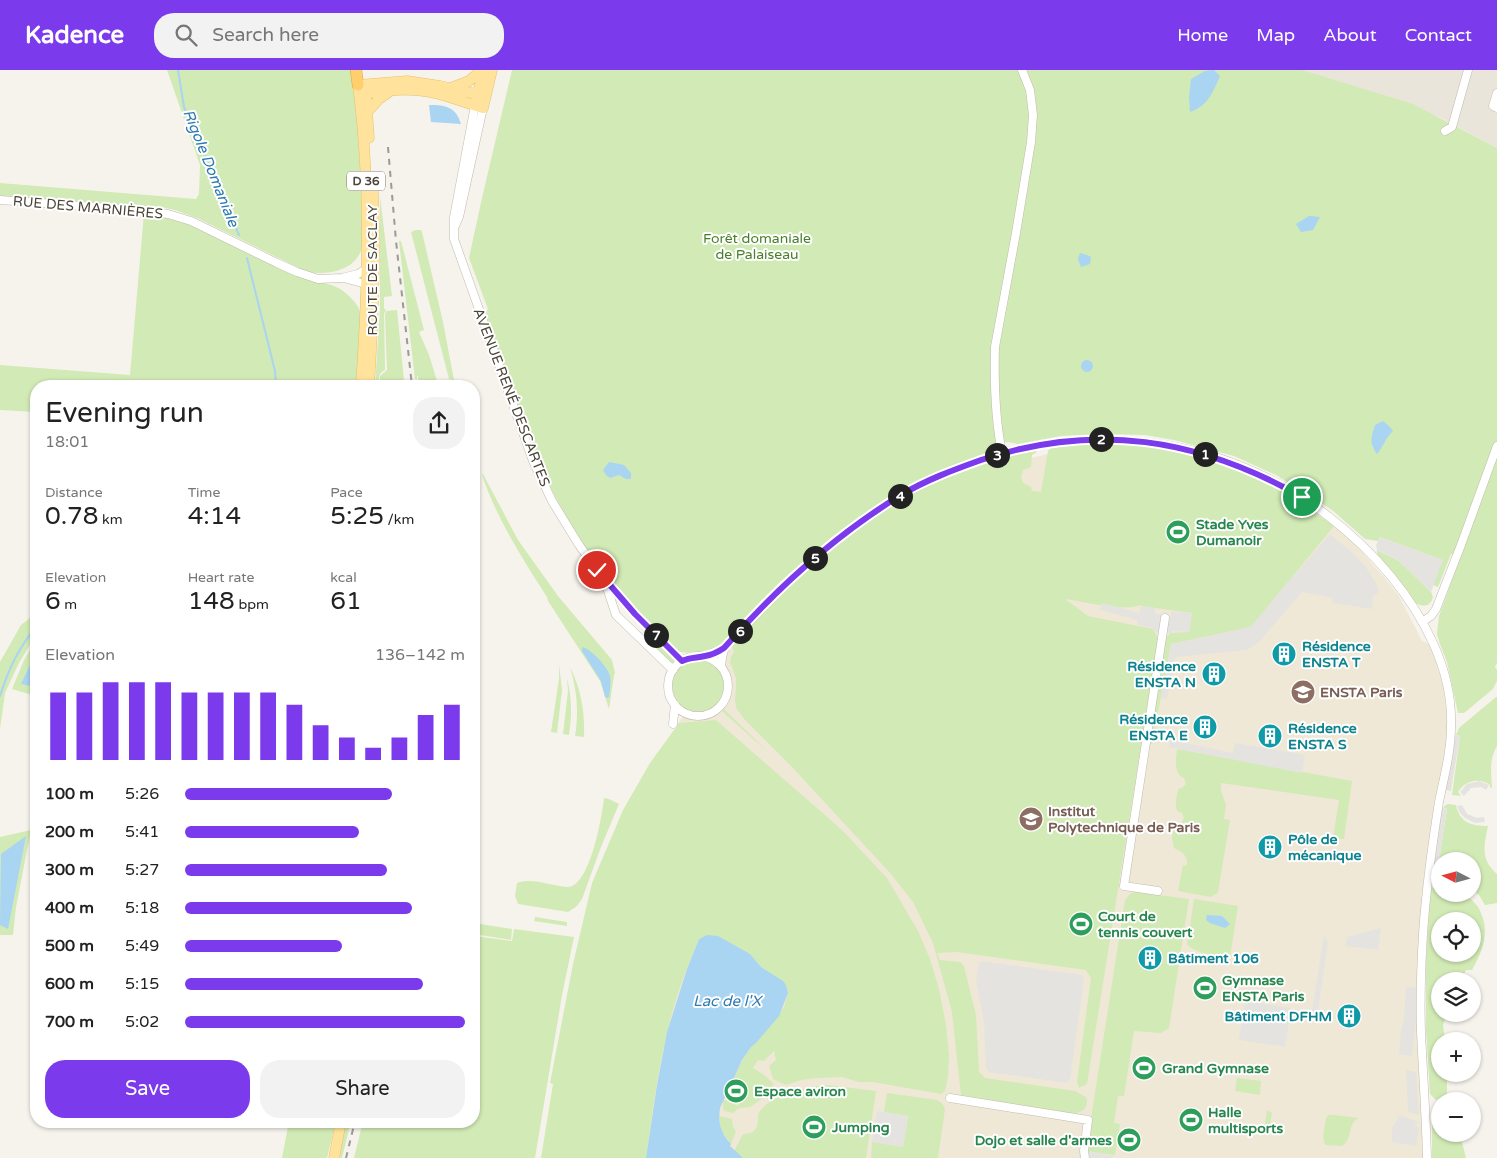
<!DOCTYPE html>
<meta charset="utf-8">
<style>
:root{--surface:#fff;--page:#f2f2f2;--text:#222;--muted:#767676;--accent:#7c3aed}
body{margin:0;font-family:"Varela Round",sans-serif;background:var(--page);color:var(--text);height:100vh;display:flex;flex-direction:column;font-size:19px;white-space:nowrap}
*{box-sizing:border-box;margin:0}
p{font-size:16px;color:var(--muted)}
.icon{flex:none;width:28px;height:28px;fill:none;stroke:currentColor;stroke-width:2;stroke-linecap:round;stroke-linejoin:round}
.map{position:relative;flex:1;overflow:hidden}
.side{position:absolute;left:30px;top:310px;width:450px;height:748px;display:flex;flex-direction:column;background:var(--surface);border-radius:20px;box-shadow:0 1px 4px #0004}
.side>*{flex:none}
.needle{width:32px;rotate:276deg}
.controls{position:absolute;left:1431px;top:782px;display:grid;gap:10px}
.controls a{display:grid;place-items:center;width:50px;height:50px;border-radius:50%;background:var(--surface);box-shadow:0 1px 4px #0004;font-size:25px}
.pin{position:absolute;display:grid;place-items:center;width:42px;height:42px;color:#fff;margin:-21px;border:2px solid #fff;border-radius:50%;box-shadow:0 1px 5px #0007}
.km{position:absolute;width:25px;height:25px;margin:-12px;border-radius:50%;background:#222;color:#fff;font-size:14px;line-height:25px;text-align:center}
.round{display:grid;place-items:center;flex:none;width:52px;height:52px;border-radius:20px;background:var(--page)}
.overview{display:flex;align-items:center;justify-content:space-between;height:85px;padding:0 15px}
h1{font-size:28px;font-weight:600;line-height:38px}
.stats{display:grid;grid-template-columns:repeat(3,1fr);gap:8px;height:85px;padding:5px 15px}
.stats div{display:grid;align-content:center}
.stats b{font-size:25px;font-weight:600}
.stats small{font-size:14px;font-weight:400}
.stats p{font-size:14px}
.chart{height:140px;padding:10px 15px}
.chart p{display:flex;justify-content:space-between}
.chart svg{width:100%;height:90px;margin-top:5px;stroke:var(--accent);stroke-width:6}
.action{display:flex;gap:10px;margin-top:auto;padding:10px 15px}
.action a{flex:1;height:58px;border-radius:20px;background:var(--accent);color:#fff;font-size:20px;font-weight:600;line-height:58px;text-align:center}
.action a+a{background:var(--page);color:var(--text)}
ul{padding:0 15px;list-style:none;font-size:16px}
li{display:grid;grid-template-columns:80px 60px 1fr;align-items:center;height:38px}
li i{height:12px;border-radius:6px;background:var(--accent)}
header{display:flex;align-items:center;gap:30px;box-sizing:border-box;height:70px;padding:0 25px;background:var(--accent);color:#fff}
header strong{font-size:24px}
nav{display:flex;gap:28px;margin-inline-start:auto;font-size:18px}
.search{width:350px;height:45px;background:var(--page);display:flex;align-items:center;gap:12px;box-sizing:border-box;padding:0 18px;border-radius:20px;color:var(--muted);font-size:19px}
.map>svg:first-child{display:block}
.residential{fill:#eae5da}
.education{fill:#efe8d6}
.green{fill:#d2eab5;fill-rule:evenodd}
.parking{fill:#e5e3e0}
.water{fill:#a9d4f2}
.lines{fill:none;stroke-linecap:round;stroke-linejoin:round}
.stream{stroke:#a9d4f2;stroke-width:2}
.minor-casing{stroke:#c2bbae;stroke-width:9}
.major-casing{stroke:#e6c16a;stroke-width:11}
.highway-casing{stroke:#e0a43c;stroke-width:12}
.minor{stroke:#fff;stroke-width:8}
.major{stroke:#ffe39c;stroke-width:10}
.highway{stroke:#ffcf6e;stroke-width:11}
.rail{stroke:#9a9a9a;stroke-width:2;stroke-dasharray:6 6;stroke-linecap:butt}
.route-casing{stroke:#fff;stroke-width:10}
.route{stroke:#7c3aed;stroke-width:6}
.labels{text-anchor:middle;stroke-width:4;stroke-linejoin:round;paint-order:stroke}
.shield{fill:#fff;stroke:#817c74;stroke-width:1}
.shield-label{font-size:12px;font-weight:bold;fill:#4b4439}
.street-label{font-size:14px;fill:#4b4439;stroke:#fff}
.park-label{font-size:14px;fill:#4a7f2a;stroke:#fff}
.leisure-label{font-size:14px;font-weight:bold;fill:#27864d;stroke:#fff;text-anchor:start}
.culture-label{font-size:14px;font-weight:bold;fill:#0d838f;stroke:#fff;text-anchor:start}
.education-label{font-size:14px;font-weight:bold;fill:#785e54;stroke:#fff;text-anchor:start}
.water-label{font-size:15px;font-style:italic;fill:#2e7ab2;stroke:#fff}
</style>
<header>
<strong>Kadence</strong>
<div class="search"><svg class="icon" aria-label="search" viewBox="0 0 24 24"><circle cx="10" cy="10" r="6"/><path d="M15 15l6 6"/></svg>Search here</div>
<nav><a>Home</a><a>Map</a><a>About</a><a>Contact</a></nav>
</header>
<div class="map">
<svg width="1497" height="1088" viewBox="0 0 1497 1088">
<rect width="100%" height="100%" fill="#f6f3ec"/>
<path class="residential" d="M1297 0H1497V78L1437 46Z"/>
<path class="education" d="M1052 383 1183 389 1292 427 1332 454 1355 474 1383 506 1399 526 1422 571 1430 574 1443 614 1447 646V663L1445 685 1427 784 1422 846 1423 1088H545L642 721 679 652 730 577 830 485 961 405Z"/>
<path class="green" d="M167 0H353C358 49 361 99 362 149 362 159 365 174 360 183 351 202 325 205 307 202L197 148 175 140 160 137 0 126V113L196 129 199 124 200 95Z
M512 0H1302L1413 34 1497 78V593L1495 597 1497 600V611L1493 619 1464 643H1458L1447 592 1440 574 1437 564 1439 546 1461 486 1451 484 1438 517 1433 515 1442 490 1380 467 1378 471 1365 469 1332 440 1276 405 1234 386 1174 370 1145 365 1101 364 1061 366 1018 374 1008 372 994 374 992 381 875 436 833 466 781 511 756 536 726 573 711 583C698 581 686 585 674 580 640 544 604 509 578 467 535 398 511 321 483 246L488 239 469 188 482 128Z
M380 126 392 226 384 227V239H386L384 244 385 300C378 303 379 309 379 316H375L380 239Z
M144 143 176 149 318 212C331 214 340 217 349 226 353 230 357 234 359 239 364 255 358 298 356 316H36V342L0 340V295L130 305Z
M416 160H421L422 162 443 252 454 310 449 309 411 162Z
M399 171H401L424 260 419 262 429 285 437 311 421 312V316H419L418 306H417V309H415Z
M397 240 404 310 400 311V316H380V306L387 300 385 245 386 241Z
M1089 374C1107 374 1125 374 1143 376 1181 379 1221 391 1256 408 1284 420 1309 439 1334 456L1251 557 1171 574 1152 674 1149 673 1164 571 1170 563 1189 562 1192 543 1141 536V535C1119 542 1088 532 1065 529L1088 546 1153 559 1158 568 1087 1014 1079 1018 1077 1012 1091 908 1086 900 957 882 937 883 940 890 960 892 964 896 976 945 979 1002 985 1008 1075 1021 1086 1027C1090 1039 1081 1043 1071 1044L961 1025 952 942 933 873 913 832 891 804 792 697 745 650 736 638 735 629 736 619V608L730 592 731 587 734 582 732 575C817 483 907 406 1033 380L1037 382 1032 385 1031 397 1023 400 1021 407 1023 413 1031 417 1032 421 1041 422 1048 381 1051 378Z
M483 404 518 470 558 526 612 590 615 603 614 605 609 639 600 611 548 531 547 527C522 488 497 449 482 405Z
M1377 480 1399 491 1431 522 1433 527C1430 538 1422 537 1413 532L1377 485Z
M36 543V565L19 593 5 623 0 659V592L21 555Z
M36 570V626L12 619 24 590Z
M653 571H655L674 589V591L673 592H670L653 574Z
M672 616a26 26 0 1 1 52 0a26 26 0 1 1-52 0Z
M559 594 562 620 557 663 551 662 559 609Z
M570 597C581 619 585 642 584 667L575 666C579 642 577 620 570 597Z
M567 608C572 628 572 645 569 665L563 664 568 621Z
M1496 627H1497V676C1489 689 1491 703 1492 717L1490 718V715C1478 707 1465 711 1458 722L1461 726 1452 725 1460 666 1456 665 1459 658Z
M724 639 769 683 723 642 722 640Z
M716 650 842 760 887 808 918 861 930 889 939 919 946 955 949 985 948 1007 945 1021 941 1024 873 1012H859L842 1007 816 1008 801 1010 786 1015 773 1009 769 996 776 990 774 981 764 991 758 990 753 998 764 1005 773 1013 772 1022 750 1037 739 1038 733 1043 725 1041 723 1039V1029L738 1036 747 1016 733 1007 745 986 751 977 754 974 784 937 788 923 786 915 761 897 750 884 707 865 699 869C686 899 674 931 667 963 657 1004 652 1046 646 1088H541L553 1014 550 1013 573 894 592 813 623 740 650 693 679 653Z
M1177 679 1352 711 1344 769 1333 768 1339 730 1221 713V721L1226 735 1224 749 1230 750 1218 822 1211 827 1178 821 1183 795 1187 796C1188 786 1183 782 1174 778L1172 768 1174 756 1181 754 1184 748 1182 743 1177 741C1175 733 1176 726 1179 718H1182L1186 714 1184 708C1173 703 1176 689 1177 679Z
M604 728 609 729 619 734 601 777 582 829 576 837 568 842 518 834 515 826 517 813C532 807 551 816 567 817 590 818 602 746 604 728Z
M1448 734 1456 735C1460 753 1471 756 1488 756 1484 776 1480 789 1497 804V833L1485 835 1479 825 1473 820 1472 791H1440V806L1434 801 1438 797 1447 739 1443 737Z
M31 760 16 837 13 865H0V767Z
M474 796 479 797 475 831 474 830Z
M1434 815H1440V824C1447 824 1457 822 1464 824 1469 826 1475 833 1478 837 1491 860 1484 878 1472 900H1466L1461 911H1440V944H1447L1443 955 1445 971H1440V1004H1447V1027L1443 1030H1436L1430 1024 1426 959V891L1430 822ZM1440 851H1472V884H1440Z
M1135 822 1189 829 1169 958 1161 963 1134 961 1124 1026H1118L1114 1053 1120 1054 1115 1085 1086 1081 1125 830 1130 824Z
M1194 829 1238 836 1230 887C1215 885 1199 885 1187 875Z
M535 847 567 852V856L534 851Z
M474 853 512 859 511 870 474 864Z
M514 859 574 867 562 925 535 1088H354L363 1051H474V866L512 871Z
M1237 1008 1261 1011 1260 1025 1235 1021Z
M827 1015 876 1021 866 1088H741L734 1081 743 1064C756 1064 759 1057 758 1044 772 1023 804 1017 827 1015Z
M887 1023 937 1030 942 1033 945 1039 938 1088H871L872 1072 903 1077 908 1046 884 1042Z
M1437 1037H1440V1064H1460L1466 1088H1432V1042Z
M1267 1040 1272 1043 1269 1061H1264Z
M1329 1045H1334L1358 1048C1347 1055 1353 1069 1342 1076L1326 1075 1324 1073V1069L1323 1068 1326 1048Z
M719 1046 732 1049 733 1057 736 1061 731 1074 721 1061Z
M289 1051H336L327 1088H282Z
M345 1051H351L342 1088H337Z"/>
<path class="parking" d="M1330 464 1354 484 1365 496 1376 513 1379 522 1373 526 1372 539 1332 533 1333 528 1302 522 1259 572 1247 580 1175 587 1167 629 1161 628 1171 574 1251 557 1282 519Z
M1380 467 1443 490 1431 522 1399 491 1377 480 1376 475Z
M1102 533 1139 543 1141 536 1155 538V544L1171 546 1172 541 1192 543 1189 562 1173 561 1170 563 1156 562 1152 558 1137 555 1138 550 1100 540Z
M1454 665 1460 666 1451 721 1445 720Z
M1170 670 1233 683 1235 673 1305 685 1302 703 1169 677Z
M1479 711 1489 715 1486 720 1481 717 1471 718 1464 726 1460 722 1467 714Z
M1462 735 1467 744 1477 748 1484 747 1485 752 1475 753 1465 748 1460 743 1457 736Z
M1442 738 1447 739 1438 797H1433Z
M1381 858 1378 880 1345 876 1347 867Z
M1324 866 1328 872 1318 941H1312Z
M981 891 1082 905 1084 910 1070 1010 1067 1013 989 1002 986 999 984 952 976 910 978 897Z
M1406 917 1416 918V951L1412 986 1399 984 1401 962 1404 948Z
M1245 931 1291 938 1285 977 1239 970Z
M1406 1000 1416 1002 1419 1045 1408 1042Z
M877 1041 908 1046 903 1077 872 1072Z
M1400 1045 1418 1052 1415 1055 1419 1057 1416 1076 1392 1072V1058Z
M1080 1080 1114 1086 1113 1088H1079Z"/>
<path class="water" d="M1214 0 1220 6C1213 22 1208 36 1190 42L1189 27 1191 9 1205 1Z
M429 35C446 35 456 37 461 54L431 52Z
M1309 146 1320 147 1313 160 1301 162 1296 154Z
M1080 183 1087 185 1091 187 1090 194 1081 197 1078 189Z
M1081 296a6 6 0 1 1 12 0a6 6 0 1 1-12 0Z
M1383 351 1390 357 1393 361C1385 368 1384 376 1377 384 1369 372 1371 368 1375 355Z
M609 392 624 395 631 403V409H626L619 405 610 408 606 405 603 400Z
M582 577C590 578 608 597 610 606 611 612 610 620 609 627L607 628 605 627 601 611 582 581Z
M31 593 36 596V617L21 614Z
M26 766 8 859 0 855 1 784Z
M1207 845 1222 846 1230 854 1225 858 1210 853 1206 850Z
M707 865 718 866 750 884 761 897 783 911 786 915 788 923 779 946 756 973 751 977 742 990 720 1038C718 1052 720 1063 731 1074L730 1076 743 1088H646L657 1015 667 962 687 899 699 869Z"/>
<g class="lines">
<path class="stream" d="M178 0 184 37 239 165
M247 188 275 301 276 316
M0 626C9 598 18 579 36 557"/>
<defs>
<path id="minor" d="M1497 23 1493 36 1497 38
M475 35 454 147V169L533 391 552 431 579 475 605 511 635 544 682 591
M1445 61 1452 57 1468 0
M0 130 149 141 168 144 191 151 277 193 297 202 318 209 342 208 358 204 369 197
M455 156 459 147 483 38
M344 208 369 215
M1002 383C995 348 994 313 995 277L1016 163 1031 72 1033 45 1030 20 1022 0
M605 512 616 545 673 600
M1422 552 1431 546 1436 539 1461 475 1497 376
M668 616a30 30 0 1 1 60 0a30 30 0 1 1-60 0Z
M704 587 724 578
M721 596C722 589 722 582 726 576 731 569 739 562 745 556 763 537 781 519 800 501 845 461 894 425 950 401 961 396 972 393 983 389 1101 350 1229 370 1328 446 1372 480 1411 524 1434 575 1445 600 1452 629 1451 656 1451 682 1444 707 1439 732 1432 776 1426 820 1423 864 1421 897 1420 930 1421 962 1423 1004 1426 1046 1427 1088
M673 654 675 635
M1158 821 1124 816 1165 548
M950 1028 1088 1050 1084 1081 1085 1088"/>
<path id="major" d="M365 15 369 68
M451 18 469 11 482 0
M360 24C377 22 394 19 411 20 435 20 459 31 483 38L492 0
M476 30 484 0
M368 41 379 29 389 22
M361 316C368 216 371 115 358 15L407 11 440 16 485 26
M369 316C373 252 376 187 373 122
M334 1088 341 1051"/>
<path id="highway" d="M356 0 358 15"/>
</defs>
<use href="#minor" class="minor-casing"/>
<use href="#major" class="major-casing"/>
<use href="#highway" class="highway-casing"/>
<use href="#minor" class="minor"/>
<use href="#major" class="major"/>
<use href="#highway" class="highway"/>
<path class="rail" d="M388 77 396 171 412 316
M346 1088 355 1051"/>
</g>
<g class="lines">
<defs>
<path id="route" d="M597 500 635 544 682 591C690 587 697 588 705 586 712 585 718 582 724 578 776 519 834 466 901 425 926 410 953 400 981 390 1095 352 1198 368 1302 427"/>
</defs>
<use href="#route" class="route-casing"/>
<use href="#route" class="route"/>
</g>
<defs>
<symbol id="stadium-disc" viewBox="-11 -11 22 22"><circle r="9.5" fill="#2e9e5b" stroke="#fff"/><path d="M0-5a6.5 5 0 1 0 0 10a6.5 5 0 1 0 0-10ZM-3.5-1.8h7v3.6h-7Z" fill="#fff"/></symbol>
<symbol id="building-disc" viewBox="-11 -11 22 22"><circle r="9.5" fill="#0f9aa8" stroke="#fff"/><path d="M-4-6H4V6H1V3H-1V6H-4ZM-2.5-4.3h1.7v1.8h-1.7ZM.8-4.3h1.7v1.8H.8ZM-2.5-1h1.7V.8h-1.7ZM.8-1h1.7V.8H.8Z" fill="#fff"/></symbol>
<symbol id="university-disc" viewBox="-11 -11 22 22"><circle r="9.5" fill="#8d6e63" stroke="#fff"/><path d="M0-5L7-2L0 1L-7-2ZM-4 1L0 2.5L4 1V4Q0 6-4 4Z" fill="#fff"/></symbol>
</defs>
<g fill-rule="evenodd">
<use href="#stadium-disc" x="1164" y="448" width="28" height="28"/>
<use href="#building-disc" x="1270" y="570" width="28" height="28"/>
<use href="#building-disc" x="1200" y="590" width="28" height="28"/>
<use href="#university-disc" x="1289" y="608" width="28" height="28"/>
<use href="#building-disc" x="1191" y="643" width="28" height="28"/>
<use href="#building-disc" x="1256" y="652" width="28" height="28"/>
<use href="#university-disc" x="1017" y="735" width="28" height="28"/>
<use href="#building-disc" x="1256" y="763" width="28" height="28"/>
<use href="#stadium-disc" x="1067" y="840" width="28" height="28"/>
<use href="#building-disc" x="1136" y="874" width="28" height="28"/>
<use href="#stadium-disc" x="1191" y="904" width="28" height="28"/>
<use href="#building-disc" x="1335" y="932" width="28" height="28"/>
<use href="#stadium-disc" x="1130" y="984" width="28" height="28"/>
<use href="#stadium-disc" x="722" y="1007" width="28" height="28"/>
<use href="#stadium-disc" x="1177" y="1036" width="28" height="28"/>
<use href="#stadium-disc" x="800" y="1043" width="28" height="28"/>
<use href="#stadium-disc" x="1115" y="1056" width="28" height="28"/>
</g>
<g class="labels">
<rect class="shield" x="347" y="101.5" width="38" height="19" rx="4"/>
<g class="shield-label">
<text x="366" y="115">D 36</text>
</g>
<g class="street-label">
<text transform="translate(88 137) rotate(5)" y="5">RUE DES MARNIÈRES</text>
<text transform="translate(372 200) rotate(-90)" y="5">ROUTE DE SACLAY</text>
<text transform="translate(512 327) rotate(69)" y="5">AVENUE RENÉ DESCARTES</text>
</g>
<g class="park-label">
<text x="757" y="173">Forêt domaniale<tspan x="757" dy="16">de Palaiseau</tspan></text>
</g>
<g class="leisure-label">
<text x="1196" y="459">Stade Yves<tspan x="1196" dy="16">Dumanoir</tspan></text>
<text x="1098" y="851">Court de<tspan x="1098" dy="16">tennis couvert</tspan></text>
<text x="1222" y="915">Gymnase<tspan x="1222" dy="16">ENSTA Paris</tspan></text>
<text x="1162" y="1003">Grand Gymnase</text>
<text x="754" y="1026">Espace aviron</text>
<text x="1208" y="1047">Halle<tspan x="1208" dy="16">multisports</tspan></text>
<text x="832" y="1062">Jumping</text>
<text x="1112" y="1075" text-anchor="end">Dojo et salle d'armes</text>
</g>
<g class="culture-label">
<text x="1302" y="581">Résidence<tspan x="1302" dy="16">ENSTA T</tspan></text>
<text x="1196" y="601" text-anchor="end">Résidence<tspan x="1196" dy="16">ENSTA N</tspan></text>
<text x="1188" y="654" text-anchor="end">Résidence<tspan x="1188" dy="16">ENSTA E</tspan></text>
<text x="1288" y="663">Résidence<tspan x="1288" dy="16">ENSTA S</tspan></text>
<text x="1288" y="774">Pôle de<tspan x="1288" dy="16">mécanique</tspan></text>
<text x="1168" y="893">Bâtiment 106</text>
<text x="1332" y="951" text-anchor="end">Bâtiment DFHM</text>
</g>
<g class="education-label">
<text x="1320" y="627">ENSTA Paris</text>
<text x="1048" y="746">Institut<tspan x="1048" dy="16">Polytechnique de Paris</tspan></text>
</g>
<g class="water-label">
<text transform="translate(211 98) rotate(68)" y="5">Rigole Domaniale</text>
<text x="727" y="936">Lac de l'X</text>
</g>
</g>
</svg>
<div class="controls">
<a><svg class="needle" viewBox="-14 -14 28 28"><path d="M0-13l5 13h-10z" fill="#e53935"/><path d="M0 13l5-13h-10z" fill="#767676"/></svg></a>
<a><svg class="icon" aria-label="locate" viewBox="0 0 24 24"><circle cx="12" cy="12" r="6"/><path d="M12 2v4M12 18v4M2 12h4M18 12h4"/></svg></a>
<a><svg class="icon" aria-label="layers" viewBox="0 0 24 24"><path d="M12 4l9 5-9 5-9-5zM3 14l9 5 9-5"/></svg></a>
<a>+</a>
<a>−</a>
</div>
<div class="pin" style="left:1302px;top:427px;background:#1e9e55"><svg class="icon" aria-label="arrive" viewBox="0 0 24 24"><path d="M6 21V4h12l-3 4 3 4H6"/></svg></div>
<div class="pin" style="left:597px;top:500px;background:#d93025"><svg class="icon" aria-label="check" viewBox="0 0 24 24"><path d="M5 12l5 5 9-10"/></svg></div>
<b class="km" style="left:1205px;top:384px">1</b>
<b class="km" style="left:1101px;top:369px">2</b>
<b class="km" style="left:997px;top:385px">3</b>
<b class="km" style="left:900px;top:426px">4</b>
<b class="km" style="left:815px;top:488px">5</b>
<b class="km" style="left:740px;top:561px">6</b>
<b class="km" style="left:656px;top:565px">7</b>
<section class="side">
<div class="overview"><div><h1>Evening run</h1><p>18:01</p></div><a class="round"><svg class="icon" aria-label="share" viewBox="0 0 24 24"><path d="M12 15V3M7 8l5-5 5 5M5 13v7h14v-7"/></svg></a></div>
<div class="stats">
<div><p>Distance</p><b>0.78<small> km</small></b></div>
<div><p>Time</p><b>4:14</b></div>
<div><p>Pace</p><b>5:25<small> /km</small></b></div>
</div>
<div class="stats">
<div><p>Elevation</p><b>6<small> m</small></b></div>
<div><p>Heart rate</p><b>148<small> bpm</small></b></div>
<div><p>kcal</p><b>61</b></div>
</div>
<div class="chart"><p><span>Elevation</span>136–142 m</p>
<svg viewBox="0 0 160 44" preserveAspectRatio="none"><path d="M5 44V11M15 44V11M25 44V6M35 44V6M45 44V6M55 44V11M65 44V11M75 44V11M85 44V11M95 44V17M105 44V27M115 44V33M125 44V38M135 44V33M145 44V22M155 44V17"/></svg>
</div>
<ul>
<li><b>100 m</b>5:26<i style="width:74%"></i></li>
<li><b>200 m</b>5:41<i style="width:62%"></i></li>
<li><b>300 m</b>5:27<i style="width:72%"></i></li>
<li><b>400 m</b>5:18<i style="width:81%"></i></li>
<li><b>500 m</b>5:49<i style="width:56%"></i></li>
<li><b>600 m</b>5:15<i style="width:85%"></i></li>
<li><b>700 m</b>5:02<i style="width:100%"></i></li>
</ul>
<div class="action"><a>Save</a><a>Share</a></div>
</section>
</div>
